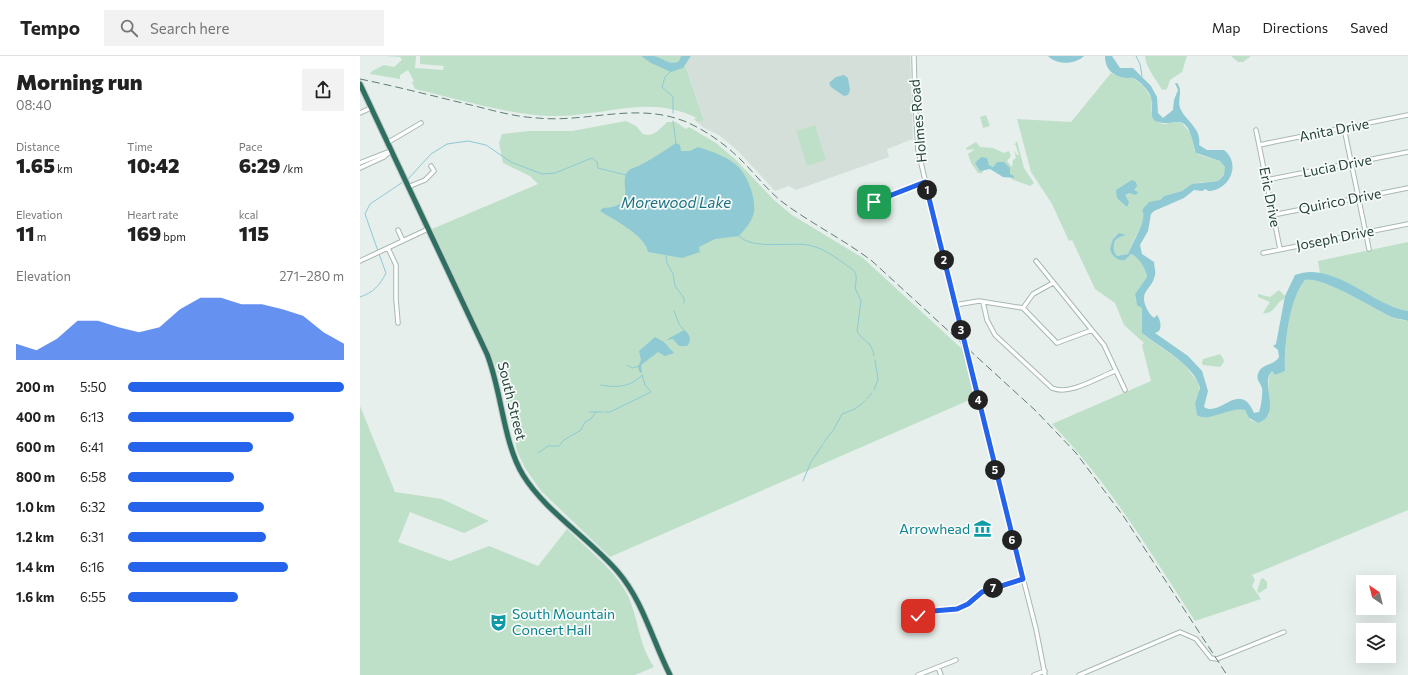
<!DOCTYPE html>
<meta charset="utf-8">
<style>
:root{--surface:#fff;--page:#f2f2f2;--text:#222;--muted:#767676;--line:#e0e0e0;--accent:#2563eb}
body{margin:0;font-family:Commissioner,sans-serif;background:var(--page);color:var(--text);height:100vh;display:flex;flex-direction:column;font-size:15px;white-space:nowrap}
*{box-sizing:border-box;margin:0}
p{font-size:13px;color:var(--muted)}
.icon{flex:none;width:22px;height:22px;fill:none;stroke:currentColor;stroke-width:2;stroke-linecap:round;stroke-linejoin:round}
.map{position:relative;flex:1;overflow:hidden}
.side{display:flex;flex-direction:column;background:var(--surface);width:360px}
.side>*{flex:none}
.needle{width:26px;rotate:325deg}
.controls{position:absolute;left:996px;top:519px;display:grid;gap:8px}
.controls a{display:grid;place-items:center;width:40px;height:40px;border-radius:0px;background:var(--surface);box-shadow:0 4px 16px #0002;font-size:20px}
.pin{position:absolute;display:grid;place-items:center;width:34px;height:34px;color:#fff;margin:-17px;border-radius:8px;box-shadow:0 2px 6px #0006}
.km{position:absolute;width:20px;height:20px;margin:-10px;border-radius:50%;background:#222;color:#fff;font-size:11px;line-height:20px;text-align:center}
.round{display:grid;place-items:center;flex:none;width:42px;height:42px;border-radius:0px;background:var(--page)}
.headline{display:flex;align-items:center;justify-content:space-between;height:68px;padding:0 16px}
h1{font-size:22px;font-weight:800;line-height:30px}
.stats{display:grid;grid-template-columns:repeat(3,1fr);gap:6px;height:68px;padding:4px 16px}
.stats div{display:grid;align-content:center}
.stats b{font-size:20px;font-weight:800}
.stats small{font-size:11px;font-weight:400}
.stats p{font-size:11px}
.chart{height:112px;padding:8px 16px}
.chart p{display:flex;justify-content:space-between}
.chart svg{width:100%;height:72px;margin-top:4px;fill:var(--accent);opacity:.7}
ul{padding:0 16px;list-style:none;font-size:13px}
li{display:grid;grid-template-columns:64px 48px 1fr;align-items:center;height:30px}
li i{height:10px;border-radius:5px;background:var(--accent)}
header{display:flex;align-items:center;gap:24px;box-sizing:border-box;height:56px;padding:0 20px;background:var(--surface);border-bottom:1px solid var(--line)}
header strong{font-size:19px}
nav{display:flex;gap:22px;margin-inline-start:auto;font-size:14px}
.search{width:280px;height:36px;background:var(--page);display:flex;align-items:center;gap:10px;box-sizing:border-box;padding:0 14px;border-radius:0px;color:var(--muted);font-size:15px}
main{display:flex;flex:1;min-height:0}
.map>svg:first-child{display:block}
.built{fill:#d4dfda}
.green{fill:#bfe0c8}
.water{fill:#8ec9d4}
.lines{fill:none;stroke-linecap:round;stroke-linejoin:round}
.stream{stroke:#8ec9d4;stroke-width:1}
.minor-casing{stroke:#a8b8b2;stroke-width:5.5}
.highway-casing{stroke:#c2cac8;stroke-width:7}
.minor{stroke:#fff;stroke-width:3.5}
.highway{stroke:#2f6f62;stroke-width:5}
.rail{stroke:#5f7d75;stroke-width:1;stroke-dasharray:8 4;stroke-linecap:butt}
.minor-bridge-casing{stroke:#a8b8b2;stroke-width:5.5;stroke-linecap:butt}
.minor-bridge{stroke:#fff;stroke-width:3.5}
.route-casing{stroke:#fff;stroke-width:8}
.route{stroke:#2563eb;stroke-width:5}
.labels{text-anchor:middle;stroke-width:3.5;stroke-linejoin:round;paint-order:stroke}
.street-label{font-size:14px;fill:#24423a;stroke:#f7fbf9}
.culture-label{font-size:14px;fill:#0d838f;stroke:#f7fbf9;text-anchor:end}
.water-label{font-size:15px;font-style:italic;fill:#1c6f80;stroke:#f7fbf9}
</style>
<header>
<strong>Tempo</strong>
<div class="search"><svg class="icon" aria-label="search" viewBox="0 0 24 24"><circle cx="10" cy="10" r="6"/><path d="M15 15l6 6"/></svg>Search here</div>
<nav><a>Map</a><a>Directions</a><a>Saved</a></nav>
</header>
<main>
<section class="side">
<div class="headline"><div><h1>Morning run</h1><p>08:40</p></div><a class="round"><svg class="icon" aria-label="share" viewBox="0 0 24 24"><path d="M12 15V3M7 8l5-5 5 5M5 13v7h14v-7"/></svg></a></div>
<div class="stats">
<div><p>Distance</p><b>1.65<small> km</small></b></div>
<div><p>Time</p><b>10:42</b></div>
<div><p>Pace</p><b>6:29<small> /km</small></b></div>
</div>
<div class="stats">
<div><p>Elevation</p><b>11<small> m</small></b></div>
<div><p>Heart rate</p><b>169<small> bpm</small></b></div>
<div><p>kcal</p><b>115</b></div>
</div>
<div class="chart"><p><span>Elevation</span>271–280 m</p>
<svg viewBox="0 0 160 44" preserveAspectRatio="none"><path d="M0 44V34L10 38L20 31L30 20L40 20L50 24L60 27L70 24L80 13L90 6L100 6L110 10L120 10L130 13L140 17L150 27L160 34V44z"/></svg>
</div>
<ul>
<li><b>200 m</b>5:50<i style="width:100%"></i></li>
<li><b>400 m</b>6:13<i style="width:77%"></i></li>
<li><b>600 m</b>6:41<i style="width:58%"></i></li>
<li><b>800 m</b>6:58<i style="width:49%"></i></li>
<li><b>1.0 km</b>6:32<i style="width:63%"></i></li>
<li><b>1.2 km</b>6:31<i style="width:64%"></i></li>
<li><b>1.4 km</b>6:16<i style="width:74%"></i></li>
<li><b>1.6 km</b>6:55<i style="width:51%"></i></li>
</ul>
</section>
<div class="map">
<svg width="1048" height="619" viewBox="0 0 1048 619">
<rect width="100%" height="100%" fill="#e6efeb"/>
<path class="built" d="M331 0H550L553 83 527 93 529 101 436 134 429 130 415 135 378 95 359 79 344 72 337 66 344 63 325 9Z"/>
<path class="green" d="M26 0H56L55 12 83 14 84 10 60 8V0H281C292 7 314 22 325 9L344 64 337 66 334 63 337 62C284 37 243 62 190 60 145 58 99 43 55 33L52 26 54 25 48 14 40 19V23L10 18 12 15 24 9 34 11 42 4 40 1Z
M294 0H321L319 5C311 9 302 4 294 0Z
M785 0H827L822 16 810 24 807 33 802 34C796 22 786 13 785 0Z
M871 0H891L883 6H878Z
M751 17 759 20 773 22 783 30 792 43 791 57 795 65 803 68 818 66 822 67 831 78 835 96 839 99 860 105 865 111V117L858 125 837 127 822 135 804 140 800 144 787 148C783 155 785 158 783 165 779 176 772 186 768 198L757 200 754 195C753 186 757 180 766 179L755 180 750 192 754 201 765 204 771 198C779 200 786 213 787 221L775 238 776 246 782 252V274L784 279 823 307 838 326 840 336 835 350 837 358C853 368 869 347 886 355L890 364 898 367 909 359C909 349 906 320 912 315L915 319 925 315C924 290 929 243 945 224 964 220 1011 252 1030 260 1035 263 1042 264 1048 265V454L892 519 895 524 892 530 901 543 835 565C791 497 749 427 692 368L791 325 782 289 784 287 764 269 755 247 735 233 712 184 709 185 692 148 671 116 657 63 711 66Z
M626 59 630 70 623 72 620 61Z
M266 65 276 70 283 78C294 81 299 74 307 66H316L326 73 329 71 356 87 376 104 414 144 432 159 503 202 602 293 614 342 250 501 181 435 165 412 157 395 149 355 137 313 72 173 178 128 170 120 143 107 139 87 142 78 169 75H212Z
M455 69 466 104 447 110 436 75Z
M657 85 664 112 674 127 670 130 651 123 654 121 650 118 649 113 637 106 633 111 630 110 629 107 622 117H618L611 107 608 98 615 93 607 94 606 92 616 86 620 91 633 92 644 97 649 95 651 100 647 105 652 111 653 104 656 102 654 94 657 99H659L655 88Z
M1048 186V255C1020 251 988 221 960 217L958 205Z
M919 234 925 240 924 243C916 246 914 259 903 257L910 246 898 241V238L910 241Z
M860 298 863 302 864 306 860 311 843 309 842 307 843 303Z
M0 350 35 436 82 443 129 465 104 477 50 456 38 486 90 505 129 490 178 510 207 473C228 494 256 514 269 542 279 566 279 589 294 611L275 619H0Z
M903 522 907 526V532L899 537 897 535 901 523Z"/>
<path class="water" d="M281 0C285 0 290 0 294 0 303 2 310 10 319 5L321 0H331L323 12 311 16 291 7Z
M688 0H724C715 9 696 9 688 0Z
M745 0H752L760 12H773L791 30 797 41 798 57 803 62 813 54 814 44 818 34 815 27H817C824 35 816 45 821 54 827 66 842 73 839 89L847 94H864C882 108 869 135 848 135L846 133 842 135 834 134 824 142 794 155 791 158 788 175 780 189 782 198 794 206C794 210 796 215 795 219 792 234 779 234 786 251 788 255 790 259 794 262L797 259C800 263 802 270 799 275L795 277 828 300 842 315 848 335 844 351C860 362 880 323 894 357L899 356C901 352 903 336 902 332 900 326 896 324 898 318 901 307 914 310 919 301L918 294 913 290 916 288 925 240 935 219C974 204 1011 249 1048 255V265C1042 263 1035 263 1030 260 1012 252 963 220 945 224 929 243 924 290 925 315L915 319 912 315C899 327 923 359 898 367L889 362 885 354C869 350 850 367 837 359L835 348 840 332C834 308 800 292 782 277V252L777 249 775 238 787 221C786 213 779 201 771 198L765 204C757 205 751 200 750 192L753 183 759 177 766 179C757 182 753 183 754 195L757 200 768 198C772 187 788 163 782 154L789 146 800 144 804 140 822 135 832 128 858 125 864 119 865 111 860 105 836 97C833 90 831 64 817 66 809 67 803 68 795 65 789 59 793 52 792 45 791 36 781 27 775 23 772 21 769 22 766 22 753 20 745 14 745 0Z
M484 19 488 22 490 34 488 39 484 40 471 31 469 27 476 21Z
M316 87 320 89 321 95H330L338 91C350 95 366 100 375 108 387 117 396 141 394 156 392 166 385 173 379 180L355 183 339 191 340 196 322 202 288 196C285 179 254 164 240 155L243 152C280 150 257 128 268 115 271 112 278 111 282 108 294 102 305 94 316 87Z
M621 101 627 102 629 109 633 111 637 106H644L650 112V118L654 120V122L643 121 630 113 620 115 615 107Z
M772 124 776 126 777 130 774 134 778 136 776 139 769 137 765 139 769 146 767 151 757 142 756 134Z
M324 274C330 277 332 285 327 290H319L313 283 306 284Z
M295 281 304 286 314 297 305 300 298 296 281 309 282 316 280 317 278 311 281 304 279 295Z"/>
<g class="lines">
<path class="stream" d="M776 0 780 8 782 20
M311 15 305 21 302 31 313 41V57
M313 65 316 87
M48 123 71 98 87 88 108 85 126 89 151 106 182 118 195 117 232 102 237 106 238 112 266 119
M379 180C392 194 429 186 448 189 462 192 471 198 482 206 496 216 498 215 495 232L501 245 497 275C502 286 512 284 514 300
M18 195 5 158 10 148 43 126
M306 200 307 207 313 218 315 230 324 242V247
M0 241C13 237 20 229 26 217L19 198
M314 255 319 268 324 274
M267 309 272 312 279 310
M241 329C257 332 271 331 282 319
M514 334 518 323 515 304
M507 343 512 337
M229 356H243
M245 356H250L291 336 285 329 282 319
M464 386 474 373 482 358 495 353 505 345
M178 397 188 390H199L204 384 221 374 225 366 231 363 236 356
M443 425 451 406 463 388"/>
<defs>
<path id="minor" d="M554 0 555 44 558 94 603 286
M0 57 11 52
M984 72 1009 193
M896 74 920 193
M27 87 61 67
M899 89 1048 59
M0 107 30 95
M0 112 24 101 31 95
M906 124 1048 96
M48 131 65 124 74 115 71 110
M529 139 525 135 518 134 513 140 514 146 519 150H525L529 146V139L565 126
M913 159 1048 132
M38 174 43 185
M28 192 36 209V243L38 267
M903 197 1048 168
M0 205 68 173
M676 205 744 289 765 334
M623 246 627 264 635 279 692 332C709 340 739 321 755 315
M595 249 619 245 663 252 673 238 693 227
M663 252 697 287 732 274
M605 294 676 573 685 619
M573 555C570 549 565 547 559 551L557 558 562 563C569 565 571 561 573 555L597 553 608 548 622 536 663 523
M578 611 581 619
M558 619 596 604
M674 619 685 615
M719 619 820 576 836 583 851 602 857 603 924 576"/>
<path id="highway" d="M0 28 127 298C142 336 143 386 163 419 185 455 231 484 258 516 283 545 293 586 310 619"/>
</defs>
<use href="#minor" class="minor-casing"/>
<use href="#highway" class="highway-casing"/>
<use href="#minor" class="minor"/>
<use href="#highway" class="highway"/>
<path class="rail" d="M0 23C39 31 77 41 115 50 135 55 156 61 177 62 227 67 275 46 324 65 348 75 369 91 387 110 398 122 409 135 421 145 450 167 483 183 512 205L676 355 716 397 764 461 867 619"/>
<defs>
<path id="minor-bridge" d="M603 286 605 294"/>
</defs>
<use href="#minor-bridge" class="minor-bridge-casing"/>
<use href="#minor-bridge" class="minor-bridge"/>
</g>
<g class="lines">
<defs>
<path id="route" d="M514 146 517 150H524L528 146 529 140 565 126 663 523 622 536 608 548 597 553 573 555C572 561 569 565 562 563L558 560"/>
</defs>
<use href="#route" class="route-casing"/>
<use href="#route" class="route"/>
</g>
<defs>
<symbol id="museum-bare" viewBox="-9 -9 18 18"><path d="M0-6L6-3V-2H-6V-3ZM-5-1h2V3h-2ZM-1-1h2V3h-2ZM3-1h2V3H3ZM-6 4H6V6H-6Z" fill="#0f9aa8" stroke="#f7fbf9" stroke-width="2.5" paint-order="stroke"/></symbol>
<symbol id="theatre-bare" viewBox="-9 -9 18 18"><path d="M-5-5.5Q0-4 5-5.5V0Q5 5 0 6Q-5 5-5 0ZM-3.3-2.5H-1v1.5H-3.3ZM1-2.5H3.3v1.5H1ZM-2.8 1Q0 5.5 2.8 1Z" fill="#0f9aa8" stroke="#f7fbf9" stroke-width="2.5" paint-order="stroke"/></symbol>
</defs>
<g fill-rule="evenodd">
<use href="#museum-bare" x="610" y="460" width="25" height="25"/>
<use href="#theatre-bare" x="126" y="554" width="25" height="25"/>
</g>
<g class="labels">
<g class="street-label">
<text transform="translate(558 65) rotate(-95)" y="5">Holmes Road</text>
<text transform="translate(974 74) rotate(-11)" y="5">Anita Drive</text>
<text transform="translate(977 110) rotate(-11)" y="5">Lucia Drive</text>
<text transform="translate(910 141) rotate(79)" y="5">Eric Drive</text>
<text transform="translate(980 145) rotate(-11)" y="5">Quirico Drive</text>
<text transform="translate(975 182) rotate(-11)" y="5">Joseph Drive</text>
<text transform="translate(152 345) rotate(76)" y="5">South Street</text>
</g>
<g class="culture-label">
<text x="610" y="478">Arrowhead</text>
<text x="152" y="563" text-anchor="start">South Mountain<tspan x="152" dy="16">Concert Hall</tspan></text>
</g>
<g class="water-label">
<text x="316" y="152">Morewood Lake</text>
</g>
</g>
</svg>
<div class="controls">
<a><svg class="needle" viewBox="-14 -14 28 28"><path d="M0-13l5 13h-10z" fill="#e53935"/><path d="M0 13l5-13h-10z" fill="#767676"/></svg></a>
<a><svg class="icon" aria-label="layers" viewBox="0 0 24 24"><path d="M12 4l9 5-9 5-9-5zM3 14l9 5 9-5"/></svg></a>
</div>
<div class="pin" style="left:514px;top:146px;background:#1e9e55"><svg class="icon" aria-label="arrive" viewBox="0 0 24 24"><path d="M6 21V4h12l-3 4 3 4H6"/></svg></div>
<div class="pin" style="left:558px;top:560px;background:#d93025"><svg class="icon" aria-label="check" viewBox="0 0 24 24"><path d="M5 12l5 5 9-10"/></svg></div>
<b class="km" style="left:567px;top:134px">1</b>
<b class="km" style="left:584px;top:204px">2</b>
<b class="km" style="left:601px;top:274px">3</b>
<b class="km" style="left:618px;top:344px">4</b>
<b class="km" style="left:635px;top:414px">5</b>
<b class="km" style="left:652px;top:484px">6</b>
<b class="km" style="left:633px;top:532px">7</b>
</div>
</main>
